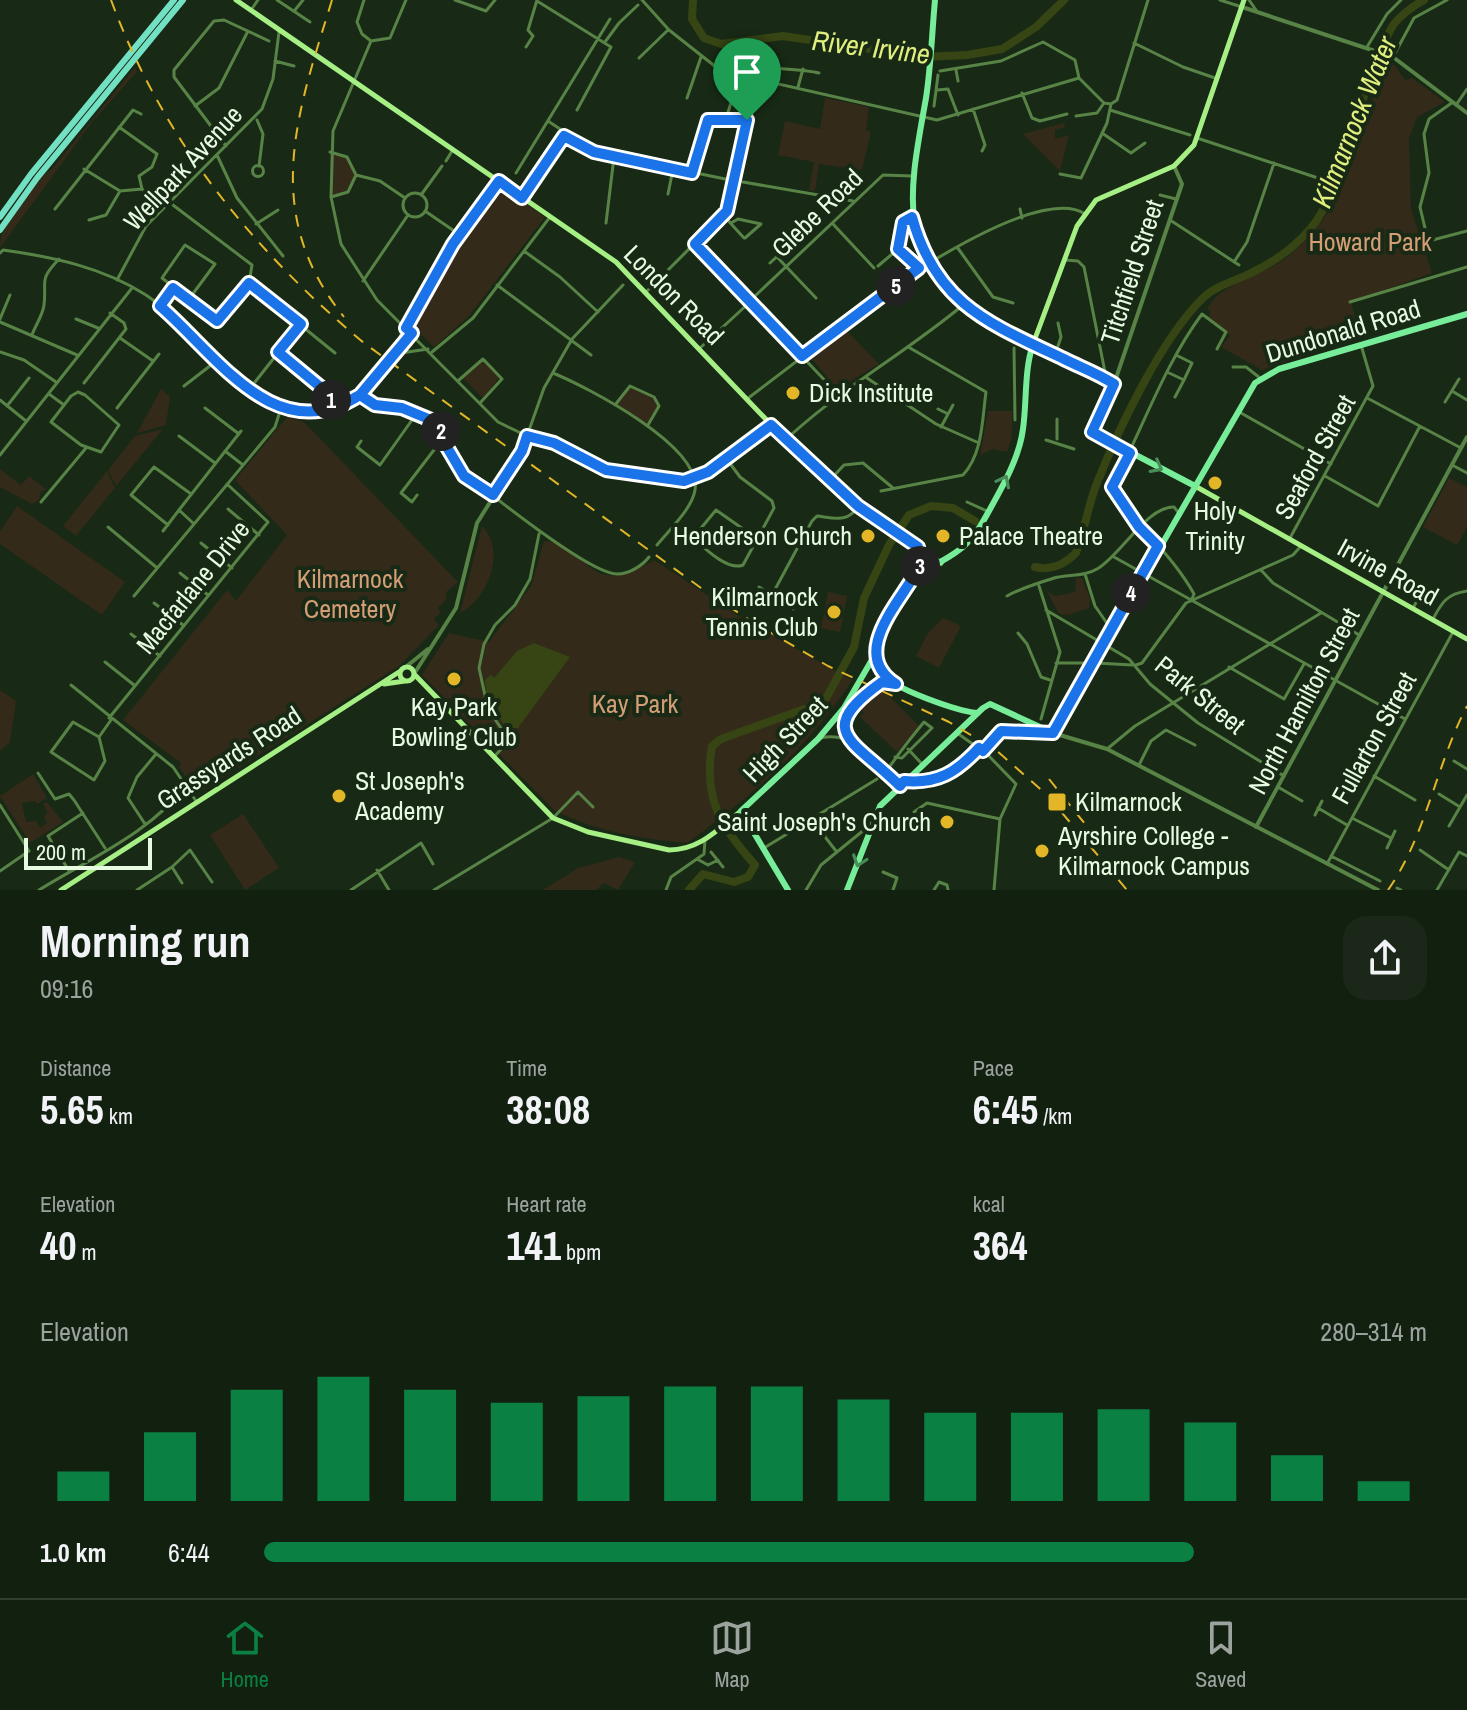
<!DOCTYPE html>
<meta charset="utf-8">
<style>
:root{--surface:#122010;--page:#1b2819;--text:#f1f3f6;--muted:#9ca39f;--line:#313e30;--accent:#0b8043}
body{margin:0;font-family:"Archivo Narrow",sans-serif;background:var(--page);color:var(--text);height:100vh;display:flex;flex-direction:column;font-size:30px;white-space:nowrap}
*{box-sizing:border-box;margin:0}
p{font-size:26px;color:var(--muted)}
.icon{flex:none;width:44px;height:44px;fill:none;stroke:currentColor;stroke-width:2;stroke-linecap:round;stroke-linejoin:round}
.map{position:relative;height:890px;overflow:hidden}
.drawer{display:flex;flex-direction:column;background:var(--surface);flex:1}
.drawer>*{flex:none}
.scale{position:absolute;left:24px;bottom:20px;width:128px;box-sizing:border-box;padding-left:8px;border:4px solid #e7fbe2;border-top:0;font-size:22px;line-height:28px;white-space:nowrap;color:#e7fbe2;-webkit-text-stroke:6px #182a15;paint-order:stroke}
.pin{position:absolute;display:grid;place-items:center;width:68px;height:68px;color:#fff;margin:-82px -34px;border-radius:50% 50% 50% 0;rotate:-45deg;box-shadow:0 0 8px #0007}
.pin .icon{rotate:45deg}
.km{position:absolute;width:40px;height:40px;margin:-20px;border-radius:50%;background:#222;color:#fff;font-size:22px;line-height:40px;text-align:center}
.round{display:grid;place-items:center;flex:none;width:84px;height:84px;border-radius:24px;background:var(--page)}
.overview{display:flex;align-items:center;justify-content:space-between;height:136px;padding:0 40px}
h1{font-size:44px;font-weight:700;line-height:60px}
.figures{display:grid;grid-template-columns:repeat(3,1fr);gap:12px;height:136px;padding:8px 40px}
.figures div{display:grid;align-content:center}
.figures b{font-size:40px;font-weight:700}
.figures small{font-size:22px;font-weight:400}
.figures p{font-size:22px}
.chart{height:224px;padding:16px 40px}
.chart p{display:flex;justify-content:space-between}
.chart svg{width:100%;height:144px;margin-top:8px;stroke:var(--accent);stroke-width:6}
ul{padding:0 40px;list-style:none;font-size:26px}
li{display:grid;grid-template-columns:128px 96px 1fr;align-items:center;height:60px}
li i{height:20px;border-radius:10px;background:var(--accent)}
.tab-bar{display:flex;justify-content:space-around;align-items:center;height:112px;border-top:2px solid var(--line);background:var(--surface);font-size:22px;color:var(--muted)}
.tab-bar a{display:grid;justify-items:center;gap:4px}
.tab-bar .active{color:var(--accent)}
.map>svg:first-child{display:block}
.green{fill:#332a19}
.water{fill:#364513}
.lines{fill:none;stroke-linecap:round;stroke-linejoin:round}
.river{stroke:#364513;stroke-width:8}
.minor{stroke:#588346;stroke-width:3}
.tertiary{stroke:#588346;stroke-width:4}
.secondary{stroke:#a6ef85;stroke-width:5}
.primary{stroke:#77ed9a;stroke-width:6}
.trunk{stroke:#72e0c2;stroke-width:6}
.rail{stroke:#e2b627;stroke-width:2;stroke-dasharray:12 10;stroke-linecap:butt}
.oneway{stroke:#488c58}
.route-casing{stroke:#fff;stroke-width:16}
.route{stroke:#1a73e8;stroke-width:10}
.poi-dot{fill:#e2b627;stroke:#182a15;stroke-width:3}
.labels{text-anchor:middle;stroke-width:8;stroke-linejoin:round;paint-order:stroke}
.street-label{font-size:26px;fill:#e7fbe2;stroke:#182a15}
.park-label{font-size:26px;fill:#d39d76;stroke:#182a15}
.poi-label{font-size:26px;fill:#e7fbe2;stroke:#182a15;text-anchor:start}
.water-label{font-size:28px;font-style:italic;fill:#dfee7d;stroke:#182a15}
</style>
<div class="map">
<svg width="1467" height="890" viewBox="0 0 1467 890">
<rect width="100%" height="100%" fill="#182a15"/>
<path class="green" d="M1393 63 1405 80 1412 78 1445 102 1417 117 1409 138 1411 209 1432 273 1351 302 1360 335 1262 370 1221 347 1230 336 1209 317 1211 311 1207 309C1221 282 1259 278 1283 260 1348 213 1360 137 1382 65Z
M135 67 137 72 92 122 0 248C0 222 31 184 52 169Z
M825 98 869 107 866 130 871 132 862 170 819 164 815 191 809 190 814 162 778 155 785 121 820 129Z
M1064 123 1065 127 1055 130V139L1069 135 1060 171 1023 134Z
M330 152 347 157 356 175 348 192 331 197Z
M499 185 545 217 469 316 434 347 413 326 457 246Z
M846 330 879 364 837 389 812 359Z
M484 362 499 378 483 398 463 378 478 363Z
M630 386 654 397 659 406 648 425 614 405Z
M161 389 170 397 166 425 137 433Z
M988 411H1012V437L1007 452 993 449 980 455Z
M288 416 305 423 458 582 446 592V600L438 608 441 612 434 619 439 625 399 666 199 793 191 785 201 779 205 784 216 775 212 768 190 783 179 767 181 763 123 720 227 590 236 601 287 535 235 480Z
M163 429 116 486 108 470 135 436Z
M0 469 21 485 29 476 47 490 41 491 39 500 32 504 0 487Z
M107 471 115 488 76 536 63 526Z
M1449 478 1467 487V527L1457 545 1423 527Z
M17 506 125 582 102 615 0 544V532Z
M482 526C507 551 488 599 460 613Z
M544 541C593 543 581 603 654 560L748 622 852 680C809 748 751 796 687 843 641 839 594 831 554 810L422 675 449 633 489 642 531 586Z
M1076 578H1082L1090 599 1089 608 1068 615 1059 614 1047 591 1055 596 1075 592Z
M828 592 847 596 840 632 821 628Z
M943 618 961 626 939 668 916 656 928 633Z
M0 690 16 701 10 742 0 751Z
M877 690 888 695 919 726 897 752 860 717 864 713 857 705Z
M33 774 47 798 37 804 35 801 22 803 26 822 36 821 40 828 47 823 44 816 48 813 43 804 47 802 63 822 30 843 0 796Z
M243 814 279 868 245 890 210 835Z
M619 857 635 862 618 890 604 883 596 890H543L578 868Z"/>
<path class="water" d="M534 643 570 657 518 728H506L487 700 485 680 491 675 494 678 517 651Z"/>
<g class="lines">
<path class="river" d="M693 0 692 19 704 38 721 44 783 36 923 57 967 55 1002 49 1036 27 1064 0
M1035 567C1051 571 1065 564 1076 553 1085 530 1088 505 1097 483 1119 428 1161 339 1203 298 1215 286 1235 281 1251 273 1279 260 1309 237 1323 210 1354 152 1360 84 1392 27 1398 17 1413 6 1424 0
M689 890 703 874 734 882 748 877 755 865C721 827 703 799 712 746L721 739 824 702 854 647 864 598 889 545 909 515 931 506 953 508 975 521"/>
<path class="minor" d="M277 0 310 22
M364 0 357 22 362 34 371 41
M455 0 486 11 495 0
M642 0 669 30 721 71 937 120 1079 78
M1220 0 1242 7
M1249 0 1256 10
M537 1 611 47 577 110
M251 10 258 0
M295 10 303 0
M371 41 333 131 331 197 341 244 377 300 498 422 527 436 554 443 606 470 684 481 708 472 771 425
M371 41 390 38 406 0
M605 42 619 23 638 5
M1134 43 1183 67 1215 78
M526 47 533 36 528 30 537 0
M1367 47 1387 14 1401 0
M720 56C733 70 795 67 819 73
M1393 57 1414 18 1447 0
M639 58 668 30
M275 61 294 66
M956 70 958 81
M940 71 1001 61 1043 42 1075 60 1079 78 1104 103 1111 104
M798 87 803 69
M937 90 948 89 958 115
M1022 93 1032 118 1040 121 1067 114
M687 98 701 57
M1111 104 1117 100 1148 0
M1456 105 1467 89
M195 106 219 88 248 31
M934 106 938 75
M973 109 985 145 982 151
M1110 110 1190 135
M1076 116 1097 113 1104 103
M726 119 733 96
M257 120 263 134 259 166
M548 121 563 131 564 136 594 152 735 181
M119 127 157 154 152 167 139 176 142 189
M1102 133 1131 153 1145 143
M1197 138 1327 181
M226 146 174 77V70L214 21 224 20 269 41
M330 152 347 157 356 175 348 192 331 197
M217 155 237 198 283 256
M446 161 452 151
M252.5 171a5.5 5.5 0 1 1 11 0a5.5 5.5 0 1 1-11 0Z
M84 169 120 191 142 189
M516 173 610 19
M692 173 708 120H747
M1060 174 1081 178 1107 123 1111 104
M356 175 380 181 405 198
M743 182 853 201
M142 189 163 207
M403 205a12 12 0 1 1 24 0a12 12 0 1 1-24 0Z
M668 194 673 169
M421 195 442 166
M1160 195 1176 199
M522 198 564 136
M169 202 252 265 249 283 217 321 162 278 185 245 215 264 189 299
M55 209 133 110 141 114
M1020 209 1022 218
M425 211 460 235
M724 216 744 238H745L761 224 738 219 731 223
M89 220 106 215 120 191
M1170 220 1239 265
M606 223 614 157
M256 224 278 210
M833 224 874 268
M1428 241 1420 207 1429 173 1424 134 1429 119 1453 102
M1425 242 1467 231
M696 245 834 390
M957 247 993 297 1013 303
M524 251 560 277 598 312
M0 253 3 250C53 257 102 267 146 295 171 312 190 337 212 358 250 396 311 436 361 395 381 378 396 355 412 334
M777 257 816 298
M936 259C968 240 1051 192 1085 214
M1065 260 1078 261 1084 267 1105 372
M1234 262 1247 242 1274 163
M770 263 783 251
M878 266 898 249
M117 280 146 226 262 109 273 79 279 32
M363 281 408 215
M249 283 335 353
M497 285 591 355
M647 291 727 211 756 78
M755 296 883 175 912 176
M1350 302 1467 267
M160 306 173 288
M0 319 10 295
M76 319 98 328
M0 322 77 355
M406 328 453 244 497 182
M32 335C35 326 43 315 44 305 47 280 38 281 59 259
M120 338 153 361
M399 343 403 325
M700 348 750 302
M1014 348 1015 420
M0 352 24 360 56 382
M278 352 324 390 335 407
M432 352 473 318 550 217
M401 353 428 349
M1055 355 1061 337 1058 323
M1233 367H1246L1260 378
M1167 372 1184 380 1192 363 1178 356
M553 373C587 387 702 446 695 490 692 509 669 530 657 545
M867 378 936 424 979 443
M459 380 483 359 502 379 480 403
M255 382 300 325
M84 383 126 329 124 323 110 313
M184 386 215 362
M1452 391 1467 400
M78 392 85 395 119 425 101 452 81 445 51 422 71 396Z
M49 394 64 405
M360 395 375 405 402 408 431 420 464 476 493 495
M1175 397 1184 380
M747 399 919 268 898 249 903 222 912 217
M1369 399 1461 448
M0 400 26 421
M1445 402 1459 379
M615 405 630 386 654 397 659 406 648 425
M7 406 29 378
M117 408 159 354
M205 408 239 434
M938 409 948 414
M1241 413 1331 464
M941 427 953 405
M792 434C845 386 908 351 963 305
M179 436 215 463
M527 436 544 388 572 339 623 285
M1057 439V419
M1046 440 1074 449
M361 441 357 447 380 465 417 413
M225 451 243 465
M0 455 132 288
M726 458 740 477 772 501 774 508 743 565C729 571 706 550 696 540L697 533 716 510 756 538
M1452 465 1467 473
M1325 476 1378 506 1420 426
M830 480 844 465 863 463 893 488
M881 491 963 475C983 453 982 420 986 392L910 348
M417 495 412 502 401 493 437 446 446 440
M497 499C518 515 593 574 617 574 629 574 642 566 649 557
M41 502 86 448
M967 502 989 512
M228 509 259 535
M179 510 241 431
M168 525 131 495 154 467 191 494
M108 527 156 567
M163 531 179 510 193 523
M1290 538 1373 386 1361 345
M201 543 232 568
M1114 557 1405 719
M1261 570 1273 583 1359 635
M180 573 208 595
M1085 574 1095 606 1111 629
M1039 586 1060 652 1041 719
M759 587 793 609
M772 595 812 521 817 516C834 518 849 523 858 506
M134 596 275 427 281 408
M1007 596C1021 588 1039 583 1054 578 1068 574 1084 577 1097 569 1120 556 1147 506 1174 507L1178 512
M1191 601 1194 594C1172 554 1136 526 1112 487 1142 430 1164 365 1202 314L1226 332 1217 349
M154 603 183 625
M1413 608 1426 585
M1046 610 1129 659 1150 684 1198 723 1284 776
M1433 619C1442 602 1447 594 1467 591
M1018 633 1027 644 1041 677 1050 680
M131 634 160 656
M105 662 134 685
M1056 663H1083L1089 668
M1096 663 1132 665
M1136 665 1142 663 1186 603 1293 555 1301 546
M1229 667 1284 699 1304 664
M71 685 173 767 196 801
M109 718 268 522 227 484
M957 733 987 754 1016 784 1000 819 994 890
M99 737 73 722 51 752 94 780 105 761 99 737 111 720
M821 738C854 730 877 763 899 785
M848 738 843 724 852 705 882 682 892 684
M908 749 922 764
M984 749 1001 731 1047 732
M1107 749 1135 726 1321 613
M987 754 1006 733
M494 757 509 740 488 709 479 668 484 644 495 625 515 605 530 579 539 534
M1454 761 1467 769
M1139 765 1151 741 1166 730 1195 745
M886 772C898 754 910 739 924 722L932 728 902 758 895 757
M38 773 55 799 69 794 74 800 105 848
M1374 776 1415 800
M907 782 953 774 979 748
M1278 787 1302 801
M1439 794 1460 807
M0 805 29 851 0 871
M1318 808 1347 825
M914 812 927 803 1000 819
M1315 815 1322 801
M1352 818 1391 838
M783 819 792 832
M812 820 836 851
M145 824 128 798 137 777 156 754
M1449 826 1467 795
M764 848 877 779
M1387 848 1395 831
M1420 850 1449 870
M711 852 723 867
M1331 856 1380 881
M697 859 708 865 718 860
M1327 864 1453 632
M172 867 190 850 212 882
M377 870 389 890
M69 871 48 836 83 813
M883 872 897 878 893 890
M1397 888 1401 890
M39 890C87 860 152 832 186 785
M137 890 172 867 182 883
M351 890 421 843 433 864
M434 890 553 818 578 792 593 807
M666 890 671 877 704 854 705 840
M806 890 821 865 870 825
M934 890 939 882 947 885 948 890
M1437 890 1459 852 1467 856"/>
<path class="tertiary" d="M1242 7 1393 57 1467 113
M1114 384 1182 184 1174 166
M407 666 428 649
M414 674 456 608 477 523 522 451 527 436
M1053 733 1107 749 1378 890
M1256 827 1467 437"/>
<path class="secondary" d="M236 0 616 262 778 432 864 510 941 563
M1033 344 1077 226 1096 200 1174 166 1194 145 1244 0
M1195 486 1467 639
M912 580 920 565 918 548
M400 674a7 7 0 1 1 14 0a7 7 0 1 1-14 0Z
M414 674 553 818 588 832 669 850C700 850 718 829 741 811
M384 684 405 681
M61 890 399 672"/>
<path class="primary" d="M935 0C932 32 931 66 926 98 911 183 891 261 979 318 1015 341 1071 364 1111 382L1113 390 1092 432 1195 486
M977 713C958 711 892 689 882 673 865 646 888 604 908 585 938 556 962 561 985 518 1000 491 1019 460 1023 429 1027 401 1024 371 1033 344
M788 890 741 811 818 739 844 708 877 651
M847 890 880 806 983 708 990 704 1053 733 1255 383 1279 369 1467 314"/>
<path class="trunk" d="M0 217 31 174 174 0
M0 230 37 178 183 0"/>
<path class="rail" d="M111 0C162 138 251 249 364 343L701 588 754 623 828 666 949 722 996 750 1047 795 1127 890
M332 0C297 114 260 213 344 317
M1049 779 1093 834
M1388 890C1426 836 1436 765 1467 706"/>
</g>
<defs><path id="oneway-chevron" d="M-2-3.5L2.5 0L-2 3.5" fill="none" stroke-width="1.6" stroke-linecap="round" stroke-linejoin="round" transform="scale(2)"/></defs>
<g class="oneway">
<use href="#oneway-chevron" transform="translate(1157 467) rotate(28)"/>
<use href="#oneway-chevron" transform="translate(1004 481) rotate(-63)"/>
<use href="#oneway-chevron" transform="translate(859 861) rotate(109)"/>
</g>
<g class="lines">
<defs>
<path id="route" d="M747 120H708L692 173 594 152 564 136 522 198 499 181 453 244 406 328 412 333 360 395 336 408 324 390 278 352 301 324 249 283 217 321 173 288 160 306C217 355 275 450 360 395L375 405 402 408 431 420 464 476 493 495 522 451 527 436 554 443 606 470 684 481 708 472 771 425 858 506 918 547 920 565C905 598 846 652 896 684L882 682C812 732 854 740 900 786L904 781C938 784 957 772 979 748L983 751 1001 731 1053 733 1158 546 1139 527 1112 487 1130 453 1092 432 1114 384C1099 374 1080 367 1064 359 988 323 936 304 912 217L903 222 898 249 919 268 802 356 695 244 727 211 747 120"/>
</defs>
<use href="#route" class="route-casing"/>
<use href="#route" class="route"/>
</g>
<g class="poi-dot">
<circle cx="793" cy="393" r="8"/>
<circle cx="1215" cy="483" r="8"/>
<circle cx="868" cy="536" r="8"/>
<circle cx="943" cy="536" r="8"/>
<circle cx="834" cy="612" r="8"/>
<circle cx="454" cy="679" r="8"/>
<circle cx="339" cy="796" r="8"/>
<rect x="1047" y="792" width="20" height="20" rx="4"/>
<circle cx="947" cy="822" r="8"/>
<circle cx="1042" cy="851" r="8"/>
</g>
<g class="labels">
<g class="street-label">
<text transform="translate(183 168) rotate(-47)" y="9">Wellpark Avenue</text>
<text transform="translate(817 213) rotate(-44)" y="9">Glebe Road</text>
<text transform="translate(1132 272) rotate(-72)" y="9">Titchfield Street</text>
<text transform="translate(674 295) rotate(45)" y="9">London Road</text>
<text transform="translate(1343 331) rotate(-17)" y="9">Dundonald Road</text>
<text transform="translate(1315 457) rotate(-61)" y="9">Seaford Street</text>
<text transform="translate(1388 572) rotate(29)" y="9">Irvine Road</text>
<text transform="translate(193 587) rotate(-51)" y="9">Macfarlane Drive</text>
<text transform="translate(1200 695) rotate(39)" y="9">Park Street</text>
<text transform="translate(1304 701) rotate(-62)" y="9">North Hamilton Street</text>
<text transform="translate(1374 738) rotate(-61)" y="9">Fullarton Street</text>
<text transform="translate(785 739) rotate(-46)" y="9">High Street</text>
<text transform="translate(229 758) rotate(-33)" y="9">Grassyards Road</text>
</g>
<g class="park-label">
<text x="1370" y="251">Howard Park</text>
<text x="350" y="588">Kilmarnock<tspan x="350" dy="30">Cemetery</tspan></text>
<text x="635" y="713">Kay Park</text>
</g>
<g class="poi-label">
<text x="809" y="402">Dick Institute</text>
<text x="1215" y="520" text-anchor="middle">Holy<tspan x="1215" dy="30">Trinity</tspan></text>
<text x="852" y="545" text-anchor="end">Henderson Church</text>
<text x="959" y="545">Palace Theatre</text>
<text x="818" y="606" text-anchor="end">Kilmarnock<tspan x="818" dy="30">Tennis Club</tspan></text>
<text x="454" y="716" text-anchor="middle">Kay Park<tspan x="454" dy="30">Bowling Club</tspan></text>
<text x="355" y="790">St Joseph's<tspan x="355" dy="30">Academy</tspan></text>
<text x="1075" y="811">Kilmarnock</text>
<text x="931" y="831" text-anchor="end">Saint Joseph's Church</text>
<text x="1058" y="845">Ayrshire College -<tspan x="1058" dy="30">Kilmarnock Campus</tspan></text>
</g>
<g class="water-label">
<text transform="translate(871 47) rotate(7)" y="10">River Irvine</text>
<text transform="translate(1354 122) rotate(-68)" y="10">Kilmarnock Water</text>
</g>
</g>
</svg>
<div class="scale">200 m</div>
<div class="pin" style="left:747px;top:120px;background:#1e9e55"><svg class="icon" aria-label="arrive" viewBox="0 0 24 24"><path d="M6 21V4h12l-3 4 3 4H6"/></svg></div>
<b class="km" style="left:331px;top:400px">1</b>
<b class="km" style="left:441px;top:431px">2</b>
<b class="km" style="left:920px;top:566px">3</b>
<b class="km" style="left:1131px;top:593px">4</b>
<b class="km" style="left:896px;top:286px">5</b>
</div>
<section class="drawer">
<div class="overview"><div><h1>Morning run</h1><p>09:16</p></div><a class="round"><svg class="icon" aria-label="share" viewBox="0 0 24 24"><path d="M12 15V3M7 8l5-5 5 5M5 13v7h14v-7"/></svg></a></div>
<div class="figures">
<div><p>Distance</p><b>5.65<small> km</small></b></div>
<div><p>Time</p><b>38:08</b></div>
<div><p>Pace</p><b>6:45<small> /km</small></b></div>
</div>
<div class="figures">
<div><p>Elevation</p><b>40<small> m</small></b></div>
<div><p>Heart rate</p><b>141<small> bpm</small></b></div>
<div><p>kcal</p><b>364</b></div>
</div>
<div class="chart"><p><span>Elevation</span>280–314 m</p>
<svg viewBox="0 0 160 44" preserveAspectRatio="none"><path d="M5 44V35M15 44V23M25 44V10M35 44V6M45 44V10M55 44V14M65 44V12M75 44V9M85 44V9M95 44V13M105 44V17M115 44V17M125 44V16M135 44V20M145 44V30M155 44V38"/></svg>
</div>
<ul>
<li><b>1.0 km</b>6:44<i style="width:80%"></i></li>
</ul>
</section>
<nav class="tab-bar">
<a class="active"><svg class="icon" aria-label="home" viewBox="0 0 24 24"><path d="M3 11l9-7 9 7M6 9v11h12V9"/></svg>Home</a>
<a><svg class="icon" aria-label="map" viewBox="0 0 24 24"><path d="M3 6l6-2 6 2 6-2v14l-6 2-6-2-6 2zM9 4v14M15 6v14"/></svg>Map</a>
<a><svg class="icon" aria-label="saved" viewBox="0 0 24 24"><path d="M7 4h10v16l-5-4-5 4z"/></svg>Saved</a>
</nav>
